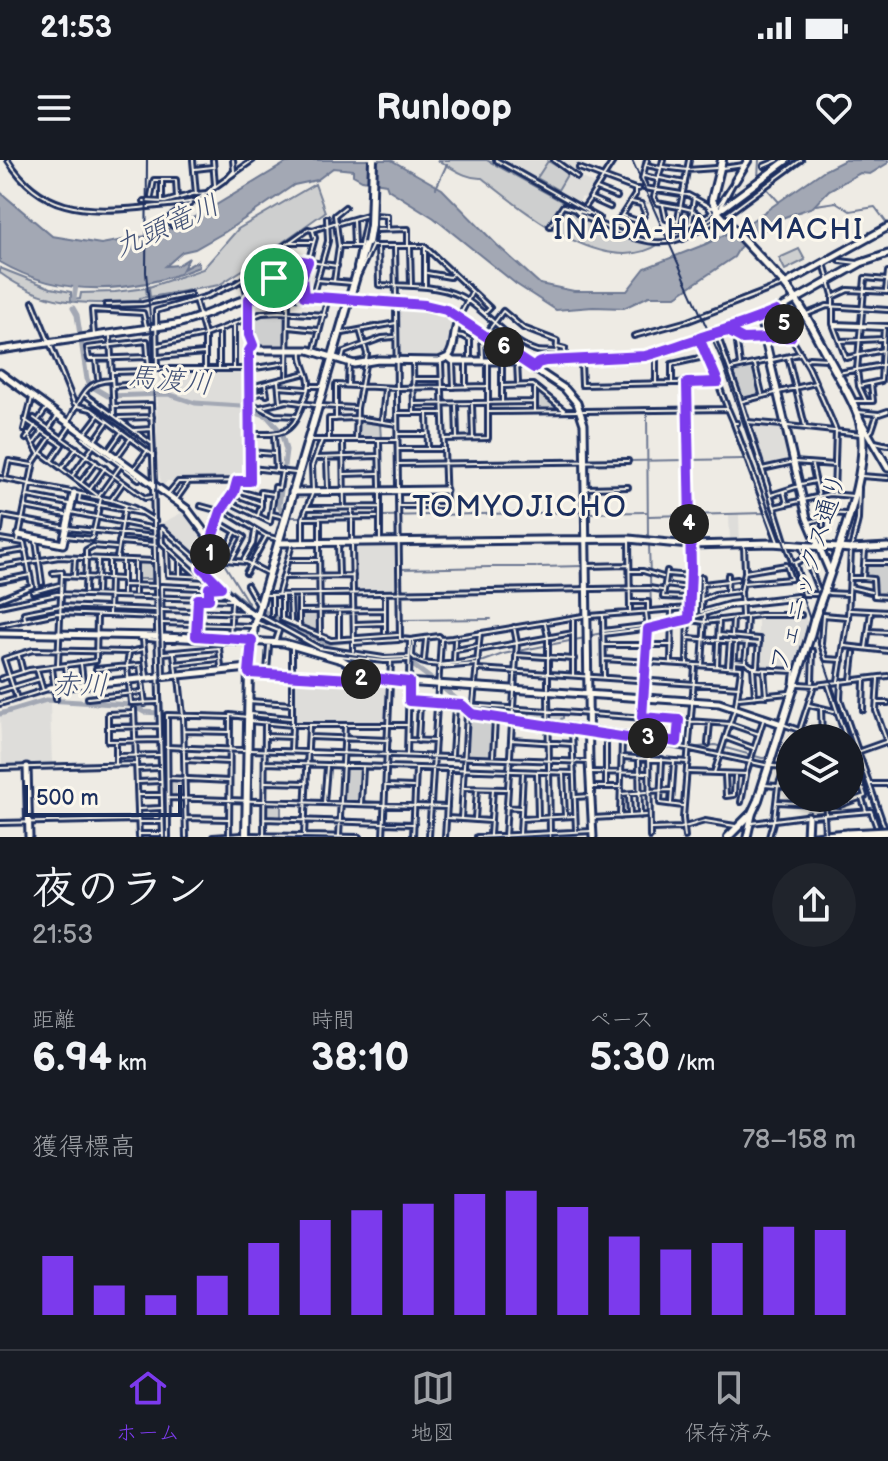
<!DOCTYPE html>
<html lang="ja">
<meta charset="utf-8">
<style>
:root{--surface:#171b24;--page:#20242c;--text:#f1f3f6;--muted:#9ea1a6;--line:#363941;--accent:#7c3aed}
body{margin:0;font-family:"Balsamiq Sans","Klee One",sans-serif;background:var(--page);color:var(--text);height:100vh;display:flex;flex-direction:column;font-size:30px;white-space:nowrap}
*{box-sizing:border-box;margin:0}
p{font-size:26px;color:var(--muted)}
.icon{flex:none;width:44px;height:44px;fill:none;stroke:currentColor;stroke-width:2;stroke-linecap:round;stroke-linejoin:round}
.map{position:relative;height:677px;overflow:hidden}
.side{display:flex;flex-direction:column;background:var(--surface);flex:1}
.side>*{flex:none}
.tools{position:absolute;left:776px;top:564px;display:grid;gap:16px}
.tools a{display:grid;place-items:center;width:88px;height:88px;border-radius:50%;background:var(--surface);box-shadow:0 2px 6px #0004;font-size:40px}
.scale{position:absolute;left:24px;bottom:20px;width:158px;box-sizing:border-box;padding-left:8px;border:4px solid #1b2f5e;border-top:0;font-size:22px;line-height:28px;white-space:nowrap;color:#1b2f5e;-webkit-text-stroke:6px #fbf7ec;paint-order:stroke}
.pin{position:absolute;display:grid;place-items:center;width:68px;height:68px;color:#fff;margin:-34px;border:4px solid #fff;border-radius:50%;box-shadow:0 2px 8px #0007}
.km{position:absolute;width:40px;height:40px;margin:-20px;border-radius:50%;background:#222;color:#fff;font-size:22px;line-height:40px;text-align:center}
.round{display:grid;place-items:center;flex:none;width:84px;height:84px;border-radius:42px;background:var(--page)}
.headline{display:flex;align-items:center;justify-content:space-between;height:136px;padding:0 32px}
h1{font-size:44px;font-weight:700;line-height:60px}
.metrics{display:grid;grid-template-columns:repeat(3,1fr);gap:12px;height:136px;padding:8px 32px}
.metrics div{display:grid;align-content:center}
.metrics b{font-size:40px;font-weight:700}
.metrics small{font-size:22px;font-weight:400}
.metrics p{font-size:22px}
.chart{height:224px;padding:16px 32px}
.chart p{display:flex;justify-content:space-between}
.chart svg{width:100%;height:144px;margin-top:8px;stroke:var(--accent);stroke-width:6}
.status{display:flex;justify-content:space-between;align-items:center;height:56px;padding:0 40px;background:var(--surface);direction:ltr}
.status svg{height:22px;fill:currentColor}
header{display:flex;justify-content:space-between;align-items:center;height:104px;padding:0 32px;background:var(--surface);font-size:36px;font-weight:700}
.menu{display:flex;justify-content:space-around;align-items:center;height:112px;border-top:2px solid var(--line);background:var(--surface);font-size:22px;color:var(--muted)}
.menu a{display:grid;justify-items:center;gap:4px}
.menu .selected{color:var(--accent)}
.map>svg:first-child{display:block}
.built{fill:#deddda}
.green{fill:#cecfcf;stroke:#747f96;stroke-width:2}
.water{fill:#a3a8b4;stroke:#6d7892;stroke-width:2}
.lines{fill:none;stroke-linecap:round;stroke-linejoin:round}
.stream{stroke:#6d7892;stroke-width:2}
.river{stroke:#a3a8b4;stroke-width:5}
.street-tunnel{stroke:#c4c5c9;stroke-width:2;stroke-dasharray:2 1;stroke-linecap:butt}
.street-casing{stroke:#1b2f5e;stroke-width:8}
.secondary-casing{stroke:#1b2f5e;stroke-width:11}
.primary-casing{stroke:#1b2f5e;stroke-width:12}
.highway-casing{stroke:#1b2f5e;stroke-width:13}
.street{stroke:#fbf7ec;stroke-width:2}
.secondary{stroke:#fbf7ec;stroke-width:5}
.primary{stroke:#fbf7ec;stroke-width:6}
.highway{stroke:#fbf7ec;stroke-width:7}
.rail{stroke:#1b2f5e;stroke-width:2}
.primary-bridge-casing{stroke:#1b2f5e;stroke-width:12;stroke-linecap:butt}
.highway-bridge-casing{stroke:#1b2f5e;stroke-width:13;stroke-linecap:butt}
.primary-bridge{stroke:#fbf7ec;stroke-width:6}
.highway-bridge{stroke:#fbf7ec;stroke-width:7}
.route-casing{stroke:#fff;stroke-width:16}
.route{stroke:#7c3aed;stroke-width:10}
.labels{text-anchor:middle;stroke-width:6;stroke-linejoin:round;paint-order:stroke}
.street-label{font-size:26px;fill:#1b2f5e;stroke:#fbf7ec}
.water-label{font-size:28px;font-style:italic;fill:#445378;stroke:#fbf7ec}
.quarter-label{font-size:30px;letter-spacing:2px;fill:#1b2f5e;stroke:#fbf7ec}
</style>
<div class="status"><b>21:53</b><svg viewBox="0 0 49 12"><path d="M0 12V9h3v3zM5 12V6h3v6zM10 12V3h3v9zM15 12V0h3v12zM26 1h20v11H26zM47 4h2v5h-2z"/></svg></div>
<header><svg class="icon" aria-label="menu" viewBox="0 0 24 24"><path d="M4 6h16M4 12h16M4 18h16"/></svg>Runloop<svg class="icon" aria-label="heart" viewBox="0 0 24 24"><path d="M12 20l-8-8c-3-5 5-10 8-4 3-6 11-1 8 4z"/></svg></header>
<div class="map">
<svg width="888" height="677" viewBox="0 0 888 677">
<rect width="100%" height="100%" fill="#eeebe4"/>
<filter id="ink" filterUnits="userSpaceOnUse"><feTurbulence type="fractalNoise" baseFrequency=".0125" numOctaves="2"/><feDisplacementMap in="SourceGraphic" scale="16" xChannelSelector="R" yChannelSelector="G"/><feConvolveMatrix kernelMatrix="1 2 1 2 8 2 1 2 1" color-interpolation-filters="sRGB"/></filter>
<g filter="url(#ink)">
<path class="built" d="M505 0H581L583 1 576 15 598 26 588 40 582 37 578 43Z
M398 147 430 149 453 156 455 160 451 174 452 186 445 197 398 199Z
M247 210 249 319 167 321 162 328 156 296 158 211Z
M749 264 784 267 792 301 763 309Z
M187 350 213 385 203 403 162 363Z
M729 354H739L740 384H730Z
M397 383 398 432 354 433 353 384Z
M758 456H805L808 465 796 508 758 507Z
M294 517 386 523 384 562H293Z
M43 543H50L52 604 2 606 0 556Z"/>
<path class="green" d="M437 0H487L601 63 661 83C606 121 524 51 482 18 465 19 452 7 437 0Z
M548 1 568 13 558 30 537 18Z
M315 24 325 52 255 102 219 125 150 137 149 127 203 109 238 69Z
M799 89 805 100 785 110 779 98Z
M0 108 51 128 71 132V140L80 139 81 133 115 132 146 128 147 137 140 138 139 142C84 144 47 147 0 113Z
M288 152 287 189 264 190 254 184 249 157 262 153Z
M755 205 763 236 741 241 730 210Z
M535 228 555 241 564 250 535 251Z
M356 258 380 262 381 280H356Z
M135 400 156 401V407L152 408V425L151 419H135Z
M864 403H888V437L873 434V419L863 418Z
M299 451H320V478L299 467Z
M467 550 472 554 495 558 493 598 465 597Z
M530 550 563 552V558L561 559V564L529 561Z
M343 606 362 607 361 644 341 643Z
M166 618 184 619 185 638 167 637Z
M265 642H281V659L265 658Z"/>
<path class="water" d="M302 0H391L442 29 497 85 540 124 574 131H627L645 108 706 84 750 62 823 11 845 0H888V3L870 14 860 13 829 30 813 47 782 58 740 87 734 97 676 136H649L624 148 593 147 556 150 516 124 434 58 388 29 386 24 362 20 353 15V10L333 8 317 20 294 25 225 72 195 89 182 92 166 106 178 105 189 98 183 109 198 101 199 107C133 133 63 139 0 102V32L52 76 101 84 157 74 201 54 286 3Z"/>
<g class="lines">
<path class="stream" d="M758 18 759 0
M762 23 779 42
M436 28 447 4
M816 45 836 42 850 51 875 47 886 62
M647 252 648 378
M630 301 745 299
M589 353 646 352
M382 356 582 352
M648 356 765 353
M288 357H302
M312 357 379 356
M164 371 200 404
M649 384 651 449
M215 389 253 451
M491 407H536
M538 407 584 406
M448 408 490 407
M206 409 247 443
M400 409 447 408
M492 432H550
M448 433H490
M401 434 448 433
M803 437 819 436
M403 460 491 459
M650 467 671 464
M604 472 646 467
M588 476 602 473
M411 500 440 505
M458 504 484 501 503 494 585 478
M480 508 584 515
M591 515 603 516 602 498
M253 560 290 564
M293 564H360
M542 564 657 581
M796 578 800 566
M691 588 715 585 762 598 788 596 790 594"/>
<path class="river" d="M74 139 76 125
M73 148 77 155 87 219 91 226 108 236 168 234 195 243 241 246 267 256 281 272 286 290 279 346 284 354
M263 451 326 483 389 477 409 478 410 503 434 521
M259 456 276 468 293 475 317 489 388 499 411 498
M443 528 473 553 542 564
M0 554 46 540 132 545 144 552 159 553
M189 555 230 556 245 559"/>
<path class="street-tunnel" d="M644 44 651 42"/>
<defs>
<path id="street" d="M8 0C40 51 84 53 139 48 157 46 176 45 194 41
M193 0 196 34 207 33
M496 0 599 58
M554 0 577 17
M663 0 654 37 657 43 679 47
M689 0 676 70 708 56 712 52 709 48
M647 5 660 8
M764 6 778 0
M663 7 687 10
M579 8 635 29
M722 8 744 5
M195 9 212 7
M687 10 716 8
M644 16 657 19
M660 18 685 23
M226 20 234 11 233 0
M162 21V42
M645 26 642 19 647 0
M644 28 688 35 712 48
M597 29 617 37
M208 32 215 25 213 0
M151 36 154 20H176L177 39
M144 41 165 42 196 33
M195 41 253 0
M632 42 641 44 645 53 638 67
M663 45 666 59 678 61
M585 46 590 39
M718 46 734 22
M610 47 590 38 614 0
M680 47 692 50 702 57
M720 48 734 22
M575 50 580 55C608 67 648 91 679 79 693 73 705 62 717 54
M374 55 387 56V69
M623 56 635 60
M725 56 801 0
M353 60 354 86
M618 61 635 35V29H638
M180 62 173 66 168 61 170 57 190 44
M339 63 367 55
M690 64 694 38
M550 66 563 46 588 54
M375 70 408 69V85
M683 79 719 59
M290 82H312
M339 86H360
M372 86H424L490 148 485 153
M378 86 379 125C405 126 435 124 460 136 484 148 510 184 537 191 542 192 550 191 556 192
M395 86 396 140
M410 87 411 125
M840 101 858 103
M267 102C276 110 273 122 271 133
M824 103 833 135
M272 106 296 100 337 106
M356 108 367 56
M427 113 450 117 453 113
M359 114 372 86 374 68
M302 117 303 135
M274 118 304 117 315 78 313 71
M318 120 352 123
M244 121 248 138
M334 121 339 86 335 55 345 47
M425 126V88
M886 131 888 112
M313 134 328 81 327 58
M195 140 205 175V208
M33 142 74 243 78 246 91 249 153 295
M106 145 143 144 190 134
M396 146 398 328
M777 154 809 208 836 270 834 334
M807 154 827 146 888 150
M460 155 472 132
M834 164 888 166
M234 166V208
M835 166 884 168
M289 167 318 170
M219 170V208
M730 171 743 179 789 177
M343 173 396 163
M486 174 503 151 523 168 557 181 556 199
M717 174 740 238 785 381 788 383
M94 175 92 150 143 153 146 166
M455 175 463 176 470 180V197
M634 176 688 161 784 124
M736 176 740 205
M110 177 114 255
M482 178 483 199
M841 181 882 179
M158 185 205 175 262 153 279 152 325 155
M493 185V198
M557 187 565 189 564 199
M315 188 327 141
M883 190 846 198 833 164V137L848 130 888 132
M656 193V222
M158 197 204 193
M788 197 805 266
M96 200 98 218
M342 200 344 192 382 178 394 177
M806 200 809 198 827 199
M453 202 454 227
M466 202V227
M502 202V242
M517 202 518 223
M581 202 582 225 718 222 699 179
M287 203 249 209H157L156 151 208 136 235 124 259 109 277 91 308 69 313 70 337 62
M413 203 414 253
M755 205 762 234
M731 209 799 194
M113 212 147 211
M838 213 888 204
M287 217 288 139
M415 219H440
M278 221 280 242
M672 222V204L704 197
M687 223 689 382
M718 223 727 247
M265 224 267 235
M348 225 349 203
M113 226 150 223 147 181 87 188 89 199 148 197
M310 226H323
M502 226 533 225 564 250
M859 226 881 221 884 166
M251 227 306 213
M279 227 306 229
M443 227 488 226
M398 228 442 227
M535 229V250
M84 234 151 283
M251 235 266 232
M743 241 815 223
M852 241H873L871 224
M866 241 859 226 857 210 865 118 887 120
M251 243 275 255 297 256
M414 244 535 242
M456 244 457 278
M472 244 473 278
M114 246 151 245 154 324
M321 246 355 248
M261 247 287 241 315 245
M583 251 728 249 734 263H737
M488 252 577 251
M858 252 879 254 888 251
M397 253H442
M427 254 428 288
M34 258 145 338 151 337
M119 258 152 257
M39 259 47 248
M336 259V225L396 228
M25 260 62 285 52 300
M382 261 385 228
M68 262C81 241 83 221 111 220
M748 262 782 265
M734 264 778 382
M788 266 861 274
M50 267 57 256
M24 270 32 238
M135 270 152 269
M85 273 98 256
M869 273 872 270 877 255
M28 274 39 294
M250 274C278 274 291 277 301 248 304 240 309 230 309 222 308 211 300 203 302 191
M398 274H428
M274 276 276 310
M63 277 71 265
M83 278 139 319
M26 279 35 266
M329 279V259L356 258 397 264
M444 279 488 278V202
M95 280 107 263
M312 280H397
M356 280 357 248 367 194 360 170
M379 280 380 327
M343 282 344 347
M875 282 888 285
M34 283 42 272
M398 289H444
M109 290 121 273
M250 292 274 294
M41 293 97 335
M117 297 130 279
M316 298 378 296
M327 299 328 328
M399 304 628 301
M812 305 819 337
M62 308 77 288
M251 308 296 313
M134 309 147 291
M762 309 794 302 834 305
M345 314 378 313
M72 316 94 285
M861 316 888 318
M0 318 111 340 134 348 155 361
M5 319 9 301 32 305
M81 322 96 302
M801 324 815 321
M153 327 163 677
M586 328 628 327
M90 329 105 308
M236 330 261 337
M784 332 787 344
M168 334 178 322 250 321V187
M234 334 261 344
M380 334V379
M398 334 400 479 410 480 407 595
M80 335 79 341 141 353
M771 335 799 326
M28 336 69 344
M99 336 121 305
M823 337V366
M111 340 123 323
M176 340 188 323
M227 341 270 362 275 327 279 328 282 311
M201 346 219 351
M400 346H446L441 202
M25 347 66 355
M774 347 829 334 853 336
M307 348 380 347
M352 348V379
M223 350 266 376 277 379
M71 352 155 369
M825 353 846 354
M272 354 284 357
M258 355 261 346V332L274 334
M304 358 377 357
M320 359V381
M810 362 823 358
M220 363 244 377 232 399
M161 368 162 383 197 415
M162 368 203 404
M0 370 2 356 67 368 156 377
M66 376 92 379 101 338
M0 379 24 383 32 426 0 439
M18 380 34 302 51 277
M211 380 221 351 236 324
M36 381 42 423
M629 381 630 451
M119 382 156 385
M303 382V358L313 332 312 306 322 280
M338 383 339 416
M319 384 320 477
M352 385 354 482
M744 385 745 411
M786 385 792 401 795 403
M215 386 226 400 246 402 267 413
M801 386 819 432
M167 387 168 415 207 417
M865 390 863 418 873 419 874 436 888 437
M0 394 26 390
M223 396 235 373
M86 397V390L93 386 116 388
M117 398 125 345
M806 398 795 403 804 434H820
M289 400H318
M135 401V434
M243 401 253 384 255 371
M865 403H888
M587 406 629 405
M0 407 59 397 154 401
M630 411H643L663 417
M667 411 663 437 687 438
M53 413 62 412 58 505
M246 413 266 377
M668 414 690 416
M180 415V401
M63 416 123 419
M74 416 75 398
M109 417V400
M283 417 353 416
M850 418H863
M729 420 737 419
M0 421 30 415
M703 424 728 421
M124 425 157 426
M247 425 258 444
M665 425 689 428
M850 427 871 432
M727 431 728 415
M33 432 59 425
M85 432 86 399
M97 433 98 399
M826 433 848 434
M123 434V400
M267 435 649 428 662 430
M278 435 292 384
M385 435V473
M272 436V455
M282 436V459L299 466
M290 436 291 461
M299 436V467L331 480 398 475
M701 440 715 434 739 431
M631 442H648V450
M0 446 57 434 233 440
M163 450 248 453
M701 450 702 417
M850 450 888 452
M300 451 385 450
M701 452 729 444 797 436
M339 453V478
M109 454 110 418
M603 455 604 516
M261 456 319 488 384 498 409 497
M590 456 688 448
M742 457 741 431 745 412 786 405 791 419 743 423
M25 459 24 453 60 446 155 450
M573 459V515
M690 460 705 462 760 455H801
M256 462 279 471 276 480
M163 463 252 466
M545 463 548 477V528
M355 464 384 463
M0 465 57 453 157 457
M603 471 667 463 689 457
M869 471 888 472
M196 474 198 440
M603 474 667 466 729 446 792 439
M184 475 209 477
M719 475 759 479 757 507H753
M746 475 747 457
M732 476 733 459
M140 478 158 480
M689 478 759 484
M230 479 232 441
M143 480 147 517
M163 480H175
M410 480 439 476 441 479 452 478 583 456
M413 481 412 496C426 511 459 502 478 500
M604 485H672
M845 486 888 491
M866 488 871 452
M456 490 477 486
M479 490 573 473
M353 491V483L398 480
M129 493 127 506 131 543 158 542
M164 493 219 488 221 507
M174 494 176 512
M330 495 384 501 408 500
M517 495 574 499
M19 496 23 512
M604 499 741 508 736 545
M424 500 426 479
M842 500 826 499 821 484 823 455 847 457
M454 501 455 480
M735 501 745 502 753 507 755 537
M745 501 747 483
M671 502 672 449
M81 504 83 522
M175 504 218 499
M687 504 688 441 691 410 689 388
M702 505 705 456
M717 505 719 460
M728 506 730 481
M66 507 68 524
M439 507 477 504
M52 508 56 539
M734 508 736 483
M96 509 140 505 145 544
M478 509 739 527
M755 509 794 511 792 528
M37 510 43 530
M764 510 766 536
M267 511 269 486
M250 513 371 520
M163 515 161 426 218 429
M179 518 183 556 186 677
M0 519 29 510 96 501 97 456
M878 519 876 551 888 585
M851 520 854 493
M838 521 848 458 851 389 858 360 859 328
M841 521 840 539 885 669
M812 522 813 491
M798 524 815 525 888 516
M828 524 846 578
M0 531 40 519
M548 534 550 677
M88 538 142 532
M739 538 789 533
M17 539 4 499 33 490 129 492 144 489
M249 541 291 544
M410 541 730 564 759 574
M877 543H888
M0 544 48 529
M473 544 480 473
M809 545 834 551
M463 546 472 554 672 585 765 605
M821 548 822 578
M134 549 139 677
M863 550 864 520
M133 553 108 554V581L161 580
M249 554 290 558
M230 555 247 557
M249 561 292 565H406
M551 563 676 583 679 561
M292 564V486
M785 565 821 578
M109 567 159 566
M572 570 576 671
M184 571 230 572
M266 576 292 577
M310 577 388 580
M726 578 753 588
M797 578 814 526
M830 578 845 577
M409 580 435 581
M511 580 572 584
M640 580 648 469 646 452
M418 581 420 543
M116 583V604
M649 583 650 677
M708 584 710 563
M166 587 244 590
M251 590 588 602
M291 591 292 566
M860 591 888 581
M452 595 455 546
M116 596 159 595
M493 596 495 559
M623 597 688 602
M639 599 640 656
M662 599 660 643 683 646
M185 600 229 602
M265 603 574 613
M771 606 790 607
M0 608 136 604
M138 609 159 608
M591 612 648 613
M689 612 746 614 763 561
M537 613 538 658
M714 613 734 551
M563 614 565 656
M725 615 726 636 734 635 735 616
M168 618 229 621
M138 622 160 621
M266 622 307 623
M871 624H888
M764 625 790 627
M387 626 413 627
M591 627H620
M606 627V576
M464 628 506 629
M850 629H864
M649 631 671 630
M621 634 647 632
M138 635H160
M629 635 630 656
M576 637 590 636
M168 638 447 647
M825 638 826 654
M862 638 866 651
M741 642 746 615
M776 642 840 645 865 636 850 589
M324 643 327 607
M671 643 674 602
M361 644 363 608
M506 647 520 648
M139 649 161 648
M812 656 871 651 877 668
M824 656 825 674
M620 657 622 579
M186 658 228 659
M448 658 490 661
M593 658 646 655
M264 659 414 664
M461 659 467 553
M475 659 477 629
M521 659 574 656
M140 662H161
M0 663 138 660
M752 663 805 656
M651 669 681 668 705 661 735 666
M140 674H162
M520 674 523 612
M249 675 359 677
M490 675 493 629
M304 676 309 566
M339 676 345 566
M168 677 167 555 230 557 229 676
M213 677 242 675
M264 677 265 562
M383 677 391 501
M413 677 416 609
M429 677 441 480
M445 677 449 611
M477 677 592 671
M505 677 517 483 514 467
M685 677 683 658 695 507
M769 677 774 659 778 626 790 596"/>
<path id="secondary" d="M735 21 748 0
M717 52 787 0
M785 124 888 67
M249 139 250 178 253 185 260 190H309L354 204 378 200 439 201 448 197 453 201H517L519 197
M760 158 807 358 830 412
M0 190 176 164C209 157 240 135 274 134L425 145 446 150 565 229 577 243 584 264 589 602 593 677
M448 197C457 186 452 170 460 157
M534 208 538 203 546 201 635 198 730 170 776 151 861 103 888 94
M0 213 187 349 214 385 203 405V411L242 447 256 456
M859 258 888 308
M292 332 445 330
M19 375 63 384 74 333
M278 383 629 379 689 385 772 383 851 389 888 387
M0 473 156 476
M164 477 284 483 342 500 374 518 390 521 719 543 782 564
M49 528 249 508
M27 607 29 677
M747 677 752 655
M807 677 808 656"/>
<path id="primary" d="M719 54 712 40 722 0
M783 122C802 145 814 172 828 197 838 216 852 237 859 258 874 303 838 387 824 432
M814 461 822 437
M246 677 249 508 254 466 366 82
M728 677 752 653 758 640 810 476"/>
<path id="highway" d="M814 677 847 674"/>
</defs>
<use href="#street" class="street-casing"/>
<use href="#secondary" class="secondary-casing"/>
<use href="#primary" class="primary-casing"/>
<use href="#highway" class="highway-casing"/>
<use href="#street" class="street"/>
<use href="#secondary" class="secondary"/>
<use href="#primary" class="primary"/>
<use href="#highway" class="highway"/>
<path class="rail" d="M147 0 146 112 152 178 166 677
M632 0 723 204 884 677"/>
<defs>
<path id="primary-bridge" d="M719 54 783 122
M368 83 371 65 373 0
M822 437 824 432
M810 476 814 461"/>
<path id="highway-bridge" d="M847 674 888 672"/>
</defs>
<use href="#primary-bridge" class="primary-bridge-casing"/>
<use href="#highway-bridge" class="highway-bridge-casing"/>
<use href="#primary-bridge" class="primary-bridge"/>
<use href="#highway-bridge" class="highway-bridge"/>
</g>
</g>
<g class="lines" filter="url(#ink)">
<defs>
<path id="route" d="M274 118 271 134 249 139V175L253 185 249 191 250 321H237L234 332 221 351 211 381 214 385 202 408 221 427 209 428V439H198L196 476 252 480 249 513 369 520 374 518 409 522V541L462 545 472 554 640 580 641 576 677 582 679 560 642 557 648 469 689 459 691 410 687 223 718 222 699 178C727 169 748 163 776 151L791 177 743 179 728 171C700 177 673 188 645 196L546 201 538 203 534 208 446 150 425 145 304 136 302 117 308 102 296 100 272 106 274 118"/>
</defs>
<use href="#route" class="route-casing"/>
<use href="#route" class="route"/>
</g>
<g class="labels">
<g class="street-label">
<text transform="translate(807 412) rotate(-73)" y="9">フェニックス通り</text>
</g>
<g class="water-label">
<text transform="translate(166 65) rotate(-24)" y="10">九頭竜川</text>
<text transform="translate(170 219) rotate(6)" y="10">馬渡川</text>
<text transform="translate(80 524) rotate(1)" y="10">赤川</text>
</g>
<g class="quarter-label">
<text x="709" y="79">INADA-HAMAMACHI</text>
<text x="520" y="356">TOMYOJICHO</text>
</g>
</g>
</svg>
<div class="tools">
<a><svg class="icon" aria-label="layers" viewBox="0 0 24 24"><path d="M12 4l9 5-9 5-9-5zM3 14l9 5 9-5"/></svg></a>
</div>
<div class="scale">500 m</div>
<div class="pin" style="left:274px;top:118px;background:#1e9e55"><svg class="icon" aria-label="arrive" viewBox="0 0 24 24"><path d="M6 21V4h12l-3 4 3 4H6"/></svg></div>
<b class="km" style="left:210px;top:394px">1</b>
<b class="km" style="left:361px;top:519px">2</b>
<b class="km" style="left:648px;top:578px">3</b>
<b class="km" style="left:689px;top:364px">4</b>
<b class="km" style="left:784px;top:164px">5</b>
<b class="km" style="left:504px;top:187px">6</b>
</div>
<section class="side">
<div class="headline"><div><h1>夜のラン</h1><p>21:53</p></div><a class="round"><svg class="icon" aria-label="share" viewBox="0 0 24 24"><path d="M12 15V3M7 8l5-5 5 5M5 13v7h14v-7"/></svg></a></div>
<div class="metrics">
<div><p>距離</p><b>6.94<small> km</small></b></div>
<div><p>時間</p><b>38:10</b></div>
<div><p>ペース</p><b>5:30<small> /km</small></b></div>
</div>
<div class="chart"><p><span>獲得標高</span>78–158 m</p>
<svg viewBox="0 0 160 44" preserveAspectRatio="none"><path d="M5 44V26M15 44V35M25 44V38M35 44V32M45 44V22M55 44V15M65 44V12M75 44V10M85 44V7M95 44V6M105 44V11M115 44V20M125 44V24M135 44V22M145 44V17M155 44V18"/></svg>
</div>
</section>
<nav class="menu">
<a class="selected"><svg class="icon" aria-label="home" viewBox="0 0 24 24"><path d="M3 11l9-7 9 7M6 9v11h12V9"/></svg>ホーム</a>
<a><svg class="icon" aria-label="map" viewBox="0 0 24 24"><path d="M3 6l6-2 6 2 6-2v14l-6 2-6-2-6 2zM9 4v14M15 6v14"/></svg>地図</a>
<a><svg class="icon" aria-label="saved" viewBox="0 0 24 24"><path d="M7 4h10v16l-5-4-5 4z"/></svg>保存済み</a>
</nav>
